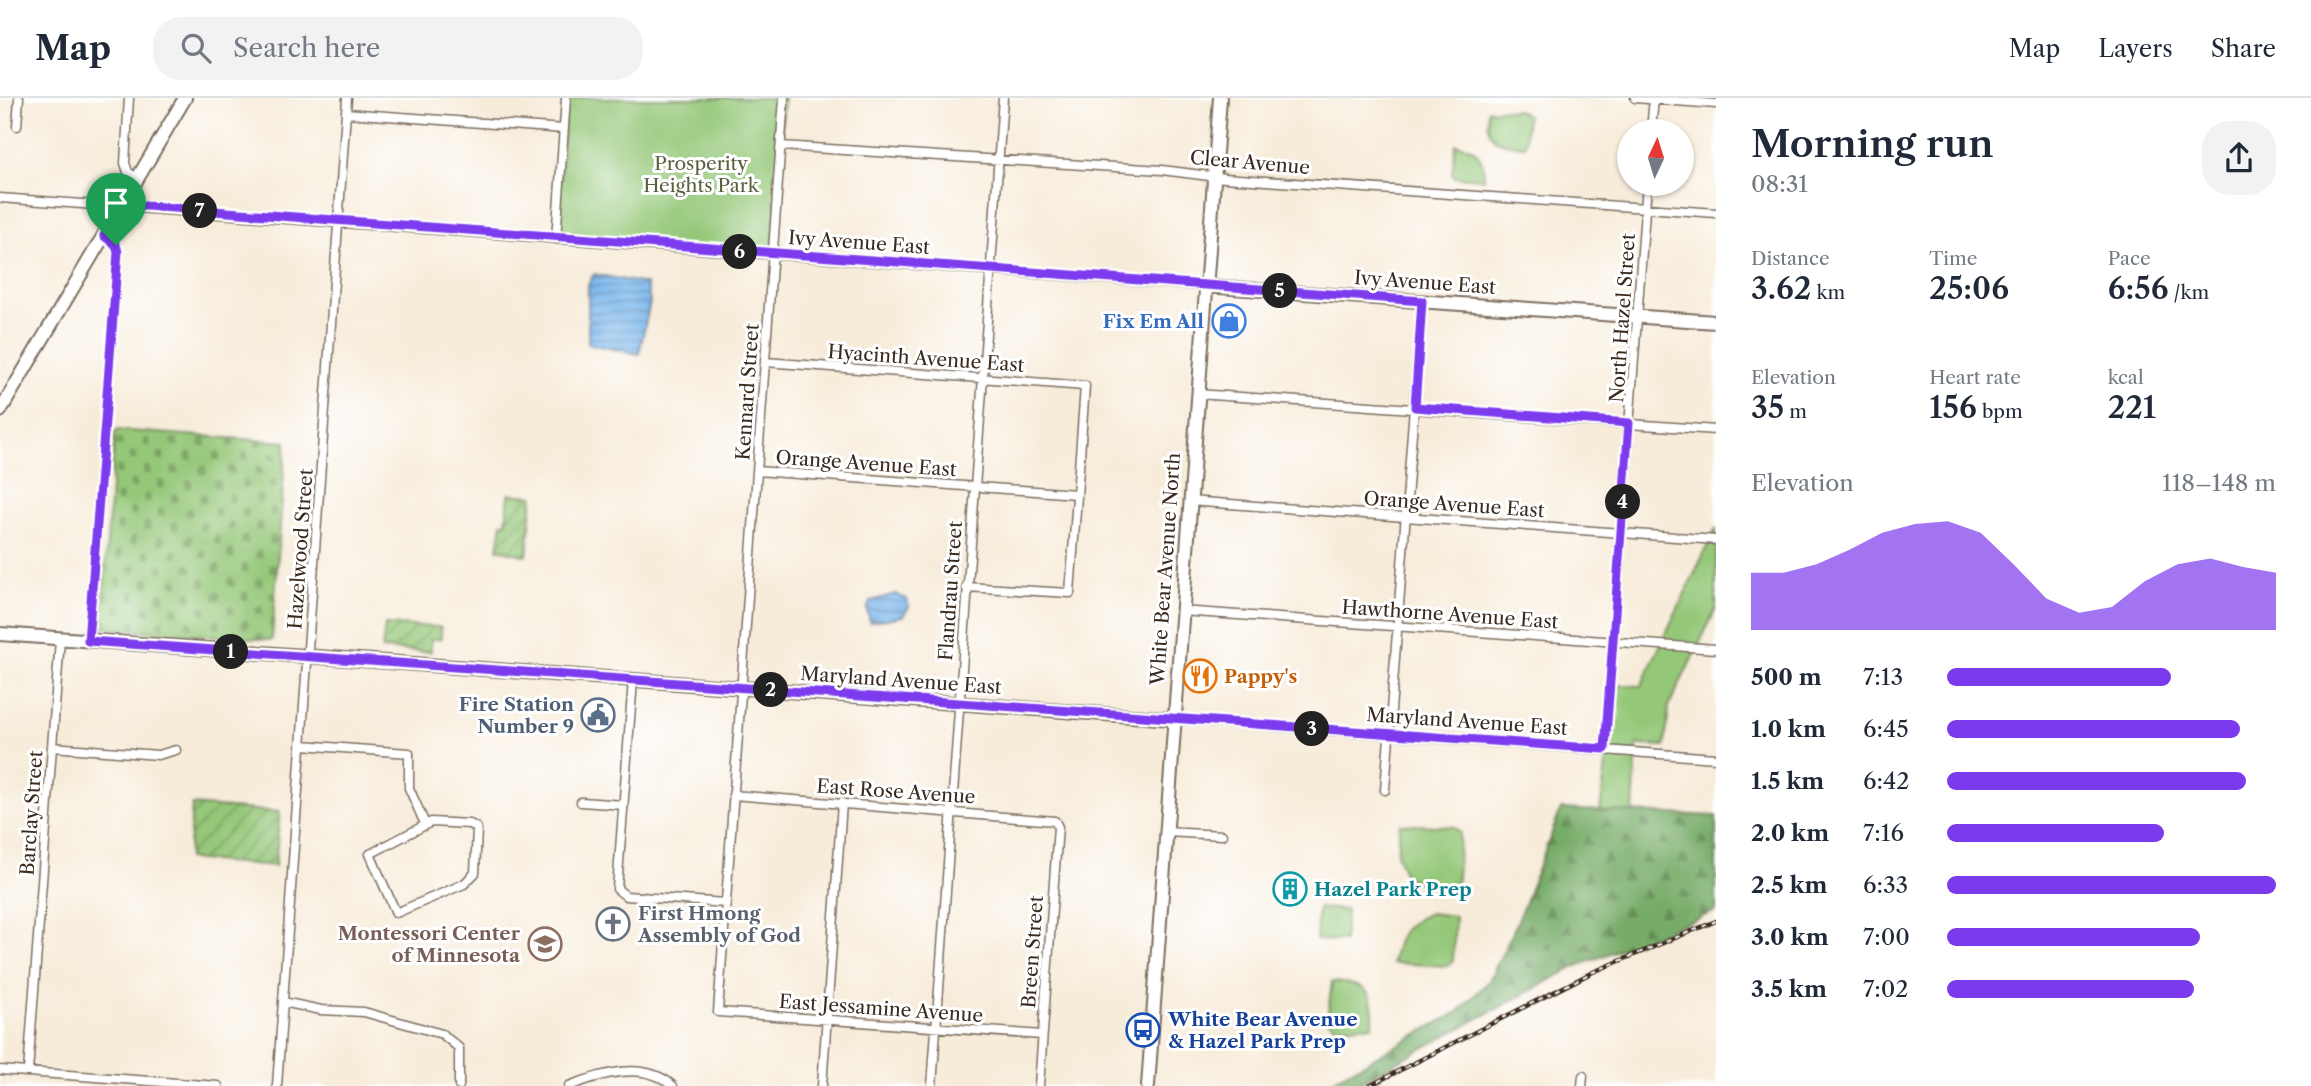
<!DOCTYPE html>
<meta charset="utf-8">
<style>
:root{--surface:#fff;--page:#f2f2f3;--text:#1f2937;--muted:#747a83;--line:#e0e1e3;--accent:#7c3aed}
body{margin:0;font-family:"Libre Caslon Text",serif;background:var(--page);color:var(--text);height:100vh;display:flex;flex-direction:column;font-size:26px;white-space:nowrap}
*{box-sizing:border-box;margin:0}
p{font-size:23px;color:var(--muted)}
.icon{flex:none;width:38px;height:38px;fill:none;stroke:currentColor;stroke-width:2;stroke-linecap:round;stroke-linejoin:round}
.map{position:relative;flex:1;overflow:hidden}
.details{display:flex;flex-direction:column;background:var(--surface);width:595px}
.details>*{flex:none}
.needle{width:46px;rotate:4deg}
.tools{position:absolute;left:1617px;top:21px;display:grid;gap:14px}
.tools a{display:grid;place-items:center;width:77px;height:77px;border-radius:50%;background:var(--surface);box-shadow:0 2px 5px #0004;font-size:35px}
.pin{position:absolute;display:grid;place-items:center;width:60px;height:60px;color:#fff;margin:-72px -30px;border-radius:50% 50% 50% 0;rotate:-45deg;box-shadow:0 0 7px #0007}
.pin .icon{rotate:45deg}
.km{position:absolute;width:35px;height:35px;margin:-18px;border-radius:50%;background:#222;color:#fff;font-size:19px;line-height:35px;text-align:center}
.round{display:grid;place-items:center;flex:none;width:74px;height:74px;border-radius:28px;background:var(--page)}
.summary{display:flex;align-items:center;justify-content:space-between;height:119px;padding:0 35px}
h1{font-size:38px;font-weight:600;line-height:52px}
.stats{display:grid;grid-template-columns:repeat(3,1fr);gap:10px;height:119px;padding:7px 35px}
.stats div{display:grid;align-content:center}
.stats b{font-size:30px;font-weight:600}
.stats small{font-size:19px;font-weight:400}
.stats p{font-size:19px}
.chart{height:196px;padding:14px 35px}
.chart p{display:flex;justify-content:space-between}
.chart svg{width:100%;height:126px;margin-top:7px;fill:var(--accent);opacity:.7}
ul{padding:0 35px;list-style:none;font-size:23px}
li{display:grid;grid-template-columns:112px 84px 1fr;align-items:center;height:52px}
li i{height:18px;border-radius:9px;background:var(--accent)}
header{display:flex;align-items:center;gap:42px;box-sizing:border-box;height:98px;padding:0 35px;background:var(--surface);border-bottom:2px solid var(--line)}
header strong{font-size:33px}
nav{display:flex;gap:38px;margin-inline-start:auto;font-size:24px}
.search{width:490px;height:63px;background:var(--page);display:flex;align-items:center;gap:18px;box-sizing:border-box;padding:0 24px;border-radius:28px;color:var(--muted);font-size:26px}
main{display:flex;flex:1;min-height:0}
.map>svg:first-child{display:block}
.green{fill:#94c778;stroke:#68784b;stroke-width:2}
.forest{fill:url(#forest-firs);stroke:#596b43;stroke-width:2}
.cemetery{fill:url(#cemetery-stones);stroke:#68784b;stroke-width:2}
.garden{fill:url(#garden-furrows);stroke:#68784b;stroke-width:2}
.water{fill:url(#water-rules);stroke:#5a7085;stroke-width:2}
.lines{fill:none;stroke-linecap:round;stroke-linejoin:round}
.street-casing{stroke:#7d6e60;stroke-width:11}
.secondary-casing{stroke:#7d6e60;stroke-width:16}
.street{stroke:#fff;stroke-width:8}
.secondary{stroke:#fff;stroke-width:12}
.rail-casing{stroke:#3b2a1e;stroke-width:4.5}
.rail{stroke:#fff;stroke-width:2;stroke-dasharray:5;stroke-linecap:butt}
.route-casing{stroke:#fff;stroke-width:14}
.route{stroke:#7c3aed;stroke-width:9}
.labels{text-anchor:middle;stroke-width:6;stroke-linejoin:round;paint-order:stroke}
.street-label{font-size:19px;fill:#3b2a1e;stroke:#fff}
.park-label{font-size:19px;fill:#5a613e;stroke:#fff}
.shop-label{font-size:19px;font-weight:bold;fill:#366cbe;stroke:#fff;text-anchor:end}
.food-label{font-size:19px;font-weight:bold;fill:#c56008;stroke:#fff;text-anchor:start}
.service-label{font-size:19px;font-weight:bold;fill:#4e5e75;stroke:#fff;text-anchor:end}
.culture-label{font-size:19px;font-weight:bold;fill:#0d838f;stroke:#fff;text-anchor:start}
.worship-label{font-size:19px;font-weight:bold;fill:#5b616d;stroke:#fff;text-anchor:start}
.education-label{font-size:19px;font-weight:bold;fill:#785e54;stroke:#fff;text-anchor:end}
.transit-label{font-size:19px;font-weight:bold;fill:#164399;stroke:#fff;text-anchor:start}
</style>
<header>
<strong>Map</strong>
<div class="search"><svg class="icon" aria-label="search" viewBox="0 0 24 24"><circle cx="10" cy="10" r="6"/><path d="M15 15l6 6"/></svg>Search here</div>
<nav><a>Map</a><a>Layers</a><a>Share</a></nav>
</header>
<main>
<div class="map">
<svg width="1716" height="988" viewBox="0 0 1716 988">
<defs>
<pattern id="forest-firs" width="22" height="20" patternUnits="userSpaceOnUse" patternTransform="scale(1.75)"><rect width="22" height="20" fill="#77ac68"/><path d="M5 1l3.5 6h-7zM16 11l3.5 6h-7z" fill="#638c55"/></pattern>
<pattern id="cemetery-stones" width="16" height="16" patternUnits="userSpaceOnUse" patternTransform="scale(1.75)"><rect width="16" height="16" fill="#94c778"/><path d="M2 7V4a2 2 0 0 1 4 0v3zM10 15v-3a2 2 0 0 1 4 0v3z" fill="#7aa262"/></pattern>
<pattern id="garden-furrows" width="10" height="10" patternUnits="userSpaceOnUse" patternTransform="scale(1.75)"><rect width="10" height="10" fill="#94c778"/><path d="M-1 1l2-2M0 10L10 0M9 11l2-2" fill="none" stroke="#7aa262"/></pattern>
<pattern id="water-rules" width="6" height="5" patternUnits="userSpaceOnUse" patternTransform="scale(1.75)"><rect width="6" height="5" fill="#7ab7ec"/><path d="M0 2.5h6" fill="none" stroke="#6595bf"/></pattern>
</defs>
<rect width="100%" height="100%" fill="#fff"/>
<filter id="ink" filterUnits="userSpaceOnUse"><feTurbulence type="fractalNoise" baseFrequency=".0143" numOctaves="2"/><feDisplacementMap in="SourceGraphic" scale="14" xChannelSelector="R" yChannelSelector="G"/><feConvolveMatrix kernelMatrix="1 2 1 2 8 2 1 2 1" color-interpolation-filters="sRGB"/></filter>
<filter id="wash" filterUnits="userSpaceOnUse"><feTurbulence type="fractalNoise" baseFrequency=".00686" numOctaves="4" result="noise"/><feDisplacementMap in="SourceGraphic" scale="28" xChannelSelector="R" yChannelSelector="G"/><feGaussianBlur stdDeviation="1.57" result="paint"/><feColorMatrix in="noise" values="0 0 0 0 0 0 0 0 0 0 0 0 0 0 0 0 0 1.4 0 .05"/><feComposite in="paint" operator="in"/></filter>
<g filter="url(#wash)">
<rect width="100%" height="100%" fill="#f7ecda"/>
<path class="green" d="M566 0H784L773 157 556 141Z
M1488 11 1517 12 1527 17 1525 48C1496 45 1484 43 1488 11Z
M1456 46C1478 48 1484 61 1484 81L1455 79 1452 75Z
M1716 430V511L1669 608 1665 648 1637 647 1633 714 1600 713 1616 587 1641 588Z
M1400 726 1454 729 1460 735 1456 792 1427 789 1405 778 1397 757Z
M1318 810 1346 812 1344 843 1316 842Z
M1430 815 1455 818 1453 862 1448 868 1392 865C1399 835 1401 828 1430 815Z
M1332 884C1366 886 1375 892 1373 928H1334L1327 921Z"/>
<path class="forest" d="M1561 711 1716 718V813L1575 869 1352 988H1322L1458 914 1489 883 1516 827Z"/>
<path class="cemetery" d="M115 332 286 344 272 542 101 530Z"/>
<path class="garden" d="M509 396 533 398 527 458 498 451 502 425H506Z
M385 527 441 529V541H431V554L382 551Z
M192 707 280 714 275 768 188 761Z"/>
<path class="water" d="M594 176 646 186 650 204 639 256 588 246V187Z
M895 496 907 501 909 509 903 518 870 524 867 511 871 503Z"/>
</g>
<g filter="url(#ink)">
<g class="lines">
<defs>
<path id="street" d="M129 0 125 65 128 74 138 81
M784 0 718 914 1042 937
M1635 0 1716 6
M346 15 564 31
M17 28 19 0
M1651 33 1654 0
M781 48 1162 72 1225 80 1716 115
M0 100 1205 188
M556 141 566 0
M765 264 1085 288 1070 495 966 489
M1197 296 1716 332
M757 373 1076 396
M1189 403 1716 442
M1181 513 1716 551
M88 543 118 154 116 147 104 138
M633 582 617 791 626 798 725 805
M1173 621 1716 660
M302 647 409 655V690L425 726
M52 649 158 657 176 652
M1605 651 1647 86
M1385 692 1422 203
M733 697 1055 723 1058 729 1039 988
M581 704 624 707
M431 724 470 726 477 730 475 775 464 786 396 815 370 756Z
M1166 734 1222 737
M283 904 321 912 364 914 442 936 459 950V988
M0 972 218 988
M28 974 60 541
M277 988 347 0
M569 988C601 976 644 962 673 988
M822 988 842 705
M932 988 1003 0
M1582 988 1583 978"/>
<path id="secondary" d="M1205 188 1716 224
M0 313 185 0
M0 536 1173 621
M1148 988 1220 0"/>
</defs>
<use href="#street" class="street-casing"/>
<use href="#secondary" class="secondary-casing"/>
<use href="#street" class="street"/>
<use href="#secondary" class="secondary"/>
<defs>
<path id="rail" d="M1369 988 1593 874 1716 823"/>
</defs>
<use href="#rail" class="rail-casing"/>
<use href="#rail" class="rail"/>
</g>
</g>
<g class="lines" filter="url(#ink)">
<defs>
<path id="route" d="M120 106 1422 203 1415 309 1629 325 1605 651 88 543 118 154 116 147 104 138Z"/>
</defs>
<use href="#route" class="route-casing"/>
<use href="#route" class="route"/>
</g>
<defs>
<symbol id="shop-ring" viewBox="-11 -11 22 22"><circle r="9.5" fill="#fff" stroke="#3f7fe0" stroke-width="1.5"/><path d="M-5-2.5h2.3a2.7 3.5 0 0 1 5.4 0H5L5.5 6h-11ZM-1.5-2.5h3a1.5 2.3 0 0 0-3 0Z" fill="#3f7fe0"/></symbol>
<symbol id="restaurant-ring" viewBox="-11 -11 22 22"><circle r="9.5" fill="#fff" stroke="#e8710a" stroke-width="1.5"/><path d="M-5-6h1v4h1v-4h1v4h1v-4h1v5L-1.5 .5V6h-2V.5L-5-1ZM5-6V6H3V1.5H1.5Q1.5-4 5-6Z" fill="#e8710a"/></symbol>
<symbol id="civic-ring" viewBox="-11 -11 22 22"><circle r="9.5" fill="#fff" stroke="#5c6f8a" stroke-width="1.5"/><path d="M-.6-6.5H3V-4.5H.6V-3L4-1V1h2V6H-6V1h2V-1L-.6-3ZM-1.2 2.5V6h2.4V2.5Z" fill="#5c6f8a"/></symbol>
<symbol id="building-ring" viewBox="-11 -11 22 22"><circle r="9.5" fill="#fff" stroke="#0f9aa8" stroke-width="1.5"/><path d="M-4-6H4V6H1V3H-1V6H-4ZM-2.5-4.3h1.7v1.8h-1.7ZM.8-4.3h1.7v1.8H.8ZM-2.5-1h1.7V.8h-1.7ZM.8-1h1.7V.8H.8Z" fill="#0f9aa8"/></symbol>
<symbol id="church-ring" viewBox="-11 -11 22 22"><circle r="9.5" fill="#fff" stroke="#6b7280" stroke-width="1.5"/><path d="M-1.2-6h2.4v3.5h3.3v2.4h-3.3V6h-2.4V-.1h-3.3v-2.4h3.3Z" fill="#6b7280"/></symbol>
<symbol id="school-ring" viewBox="-11 -11 22 22"><circle r="9.5" fill="#fff" stroke="#8d6e63" stroke-width="1.5"/><path d="M0-5L7-2L0 1L-7-2ZM-4 1L0 2.5L4 1V4Q0 6-4 4Z" fill="#8d6e63"/></symbol>
<symbol id="bus-ring" viewBox="-11 -11 22 22"><circle r="9.5" fill="#fff" stroke="#1a4fb4" stroke-width="1.5"/><path d="M-5-6H5V4H4V6H2V4H-2V6H-4V4H-5ZM-3.5-4V0h7V-4ZM-3.5 1.2v1.5H-2V1.2ZM2 1.2v1.5H3.5V1.2Z" fill="#1a4fb4"/></symbol>
</defs>
<g fill-rule="evenodd">
<use href="#shop-ring" x="1210" y="204" width="38" height="38"/>
<use href="#restaurant-ring" x="1181" y="559" width="38" height="38"/>
<use href="#civic-ring" x="579" y="598" width="38" height="38"/>
<use href="#building-ring" x="1271" y="772" width="38" height="38"/>
<use href="#church-ring" x="594" y="807" width="38" height="38"/>
<use href="#school-ring" x="526" y="827" width="38" height="38"/>
<use href="#bus-ring" x="1124" y="913" width="38" height="38"/>
</g>
<g class="labels">
<g class="street-label">
<text transform="translate(1250 64) rotate(5)" y="7">Clear Avenue</text>
<text transform="translate(859 144) rotate(4)" y="7">Ivy Avenue East</text>
<text transform="translate(1425 184) rotate(4)" y="7">Ivy Avenue East</text>
<text transform="translate(1622 220) rotate(-86)" y="7">North Hazel Street</text>
<text transform="translate(926 260) rotate(4)" y="7">Hyacinth Avenue East</text>
<text transform="translate(747 294) rotate(-86)" y="7">Kennard Street</text>
<text transform="translate(866 365) rotate(4)" y="7">Orange Avenue East</text>
<text transform="translate(1454 406) rotate(4)" y="7">Orange Avenue East</text>
<text transform="translate(300 451) rotate(-86)" y="7">Hazelwood Street</text>
<text transform="translate(1165 471) rotate(-86)" y="7">White Bear Avenue North</text>
<text transform="translate(950 493) rotate(-86)" y="7">Flandrau Street</text>
<text transform="translate(1450 516) rotate(4)" y="7">Hawthorne Avenue East</text>
<text transform="translate(901 582) rotate(4)" y="7">Maryland Avenue East</text>
<text transform="translate(1467 623) rotate(4)" y="7">Maryland Avenue East</text>
<text transform="translate(896 693) rotate(4)" y="7">East Rose Avenue</text>
<text transform="translate(31 715) rotate(-86)" y="7">Barclay Street</text>
<text transform="translate(1032 854) rotate(-86)" y="7">Breen Street</text>
<text transform="translate(881 910) rotate(4)" y="7">East Jessamine Avenue</text>
</g>
<g class="park-label">
<text x="701" y="72">Prosperity<tspan x="701" dy="22">Heights Park</tspan></text>
</g>
<g class="shop-label">
<text x="1204" y="230">Fix Em All</text>
</g>
<g class="food-label">
<text x="1224" y="585">Pappy's</text>
</g>
<g class="service-label">
<text x="574" y="613">Fire Station<tspan x="574" dy="22">Number 9</tspan></text>
</g>
<g class="culture-label">
<text x="1314" y="798">Hazel Park Prep</text>
</g>
<g class="worship-label">
<text x="638" y="822">First Hmong<tspan x="638" dy="22">Assembly of God</tspan></text>
</g>
<g class="education-label">
<text x="520" y="842">Montessori Center<tspan x="520" dy="22">of Minnesota</tspan></text>
</g>
<g class="transit-label">
<text x="1168" y="928">White Bear Avenue<tspan x="1168" dy="22">&amp; Hazel Park Prep</tspan></text>
</g>
</g>
</svg>
<div class="tools">
<a><svg class="needle" viewBox="-14 -14 28 28"><path d="M0-13l5 13h-10z" fill="#e53935"/><path d="M0 13l5-13h-10z" fill="#747a83"/></svg></a>
</div>
<div class="pin" style="left:116px;top:147px;background:#1e9e55"><svg class="icon" aria-label="arrive" viewBox="0 0 24 24"><path d="M6 21V4h12l-3 4 3 4H6"/></svg></div>
<b class="km" style="left:231px;top:554px">1</b>
<b class="km" style="left:771px;top:592px">2</b>
<b class="km" style="left:1312px;top:631px">3</b>
<b class="km" style="left:1623px;top:404px">4</b>
<b class="km" style="left:1280px;top:193px">5</b>
<b class="km" style="left:740px;top:154px">6</b>
<b class="km" style="left:200px;top:113px">7</b>
</div>
<section class="details">
<div class="summary"><div><h1>Morning run</h1><p>08:31</p></div><a class="round"><svg class="icon" aria-label="share" viewBox="0 0 24 24"><path d="M12 15V3M7 8l5-5 5 5M5 13v7h14v-7"/></svg></a></div>
<div class="stats">
<div><p>Distance</p><b>3.62<small> km</small></b></div>
<div><p>Time</p><b>25:06</b></div>
<div><p>Pace</p><b>6:56<small> /km</small></b></div>
</div>
<div class="stats">
<div><p>Elevation</p><b>35<small> m</small></b></div>
<div><p>Heart rate</p><b>156<small> bpm</small></b></div>
<div><p>kcal</p><b>221</b></div>
</div>
<div class="chart"><p><span>Elevation</span>118–148 m</p>
<svg viewBox="0 0 160 44" preserveAspectRatio="none"><path d="M0 44V24L10 24L20 21L30 16L40 10L50 7L60 6L70 10L80 21L90 33L100 38L110 36L120 27L130 21L140 19L150 22L160 24V44z"/></svg>
</div>
<ul>
<li><b>500 m</b>7:13<i style="width:68%"></i></li>
<li><b>1.0 km</b>6:45<i style="width:89%"></i></li>
<li><b>1.5 km</b>6:42<i style="width:91%"></i></li>
<li><b>2.0 km</b>7:16<i style="width:66%"></i></li>
<li><b>2.5 km</b>6:33<i style="width:100%"></i></li>
<li><b>3.0 km</b>7:00<i style="width:77%"></i></li>
<li><b>3.5 km</b>7:02<i style="width:75%"></i></li>
</ul>
</section>
</main>
